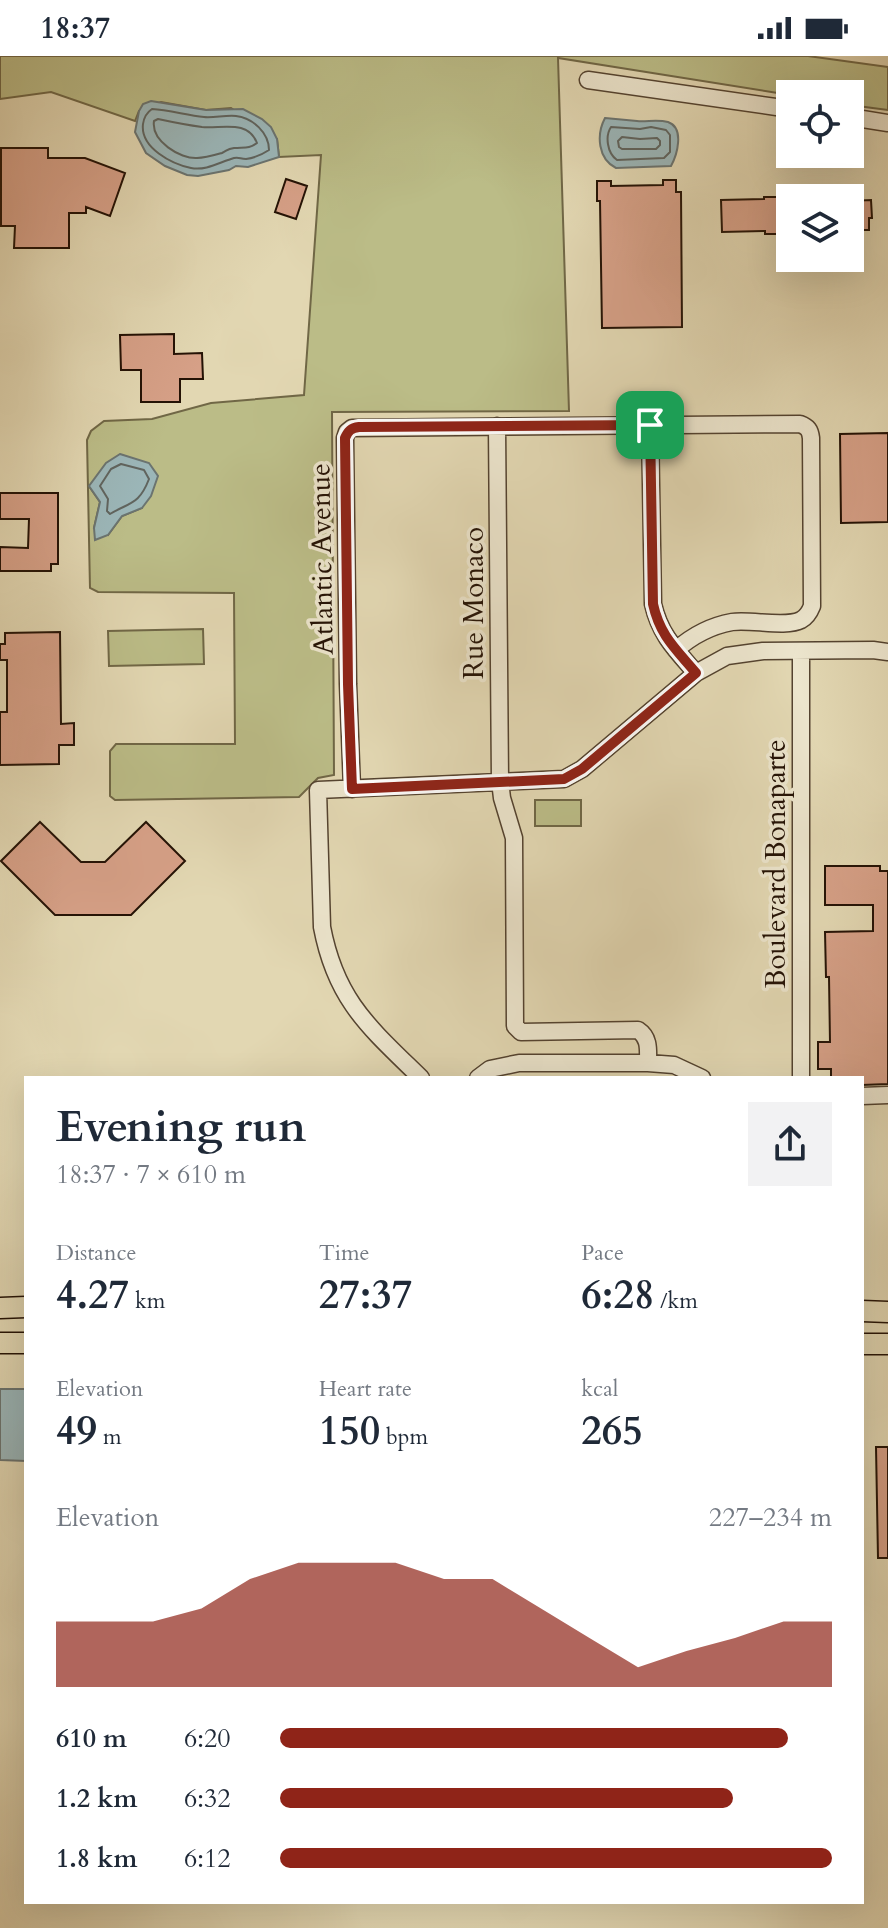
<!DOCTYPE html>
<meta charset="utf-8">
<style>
:root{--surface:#fff;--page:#f2f2f3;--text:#1f2937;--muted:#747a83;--accent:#8f2418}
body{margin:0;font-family:Cardo,serif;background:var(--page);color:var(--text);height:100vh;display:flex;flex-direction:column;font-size:30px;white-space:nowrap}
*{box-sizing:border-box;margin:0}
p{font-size:26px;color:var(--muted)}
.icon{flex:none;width:44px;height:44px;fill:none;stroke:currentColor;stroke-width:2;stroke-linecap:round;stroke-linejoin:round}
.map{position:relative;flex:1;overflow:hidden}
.side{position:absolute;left:24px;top:1020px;width:840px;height:828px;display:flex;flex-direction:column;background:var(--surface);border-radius:0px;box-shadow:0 8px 32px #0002}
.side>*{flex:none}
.fabs{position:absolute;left:776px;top:24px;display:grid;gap:16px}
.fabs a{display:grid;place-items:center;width:88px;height:88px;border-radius:0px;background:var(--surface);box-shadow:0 8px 32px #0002;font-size:40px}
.pin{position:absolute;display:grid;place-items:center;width:68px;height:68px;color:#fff;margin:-34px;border-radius:16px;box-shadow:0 4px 12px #0006}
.round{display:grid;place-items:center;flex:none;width:84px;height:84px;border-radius:0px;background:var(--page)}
.headline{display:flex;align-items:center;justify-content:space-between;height:136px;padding:0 32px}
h1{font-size:44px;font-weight:700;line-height:60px}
.stats{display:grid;grid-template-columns:repeat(3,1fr);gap:12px;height:136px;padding:8px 32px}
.stats div{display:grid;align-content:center}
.stats b{font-size:40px;font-weight:700}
.stats small{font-size:22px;font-weight:400}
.stats p{font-size:22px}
.chart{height:224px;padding:16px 32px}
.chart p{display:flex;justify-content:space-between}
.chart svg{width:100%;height:144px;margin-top:8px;fill:var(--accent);opacity:.7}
ul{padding:0 32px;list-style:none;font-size:26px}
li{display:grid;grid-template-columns:128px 96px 1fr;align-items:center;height:60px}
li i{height:20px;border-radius:10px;background:var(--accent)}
.status{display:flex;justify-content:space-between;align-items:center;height:56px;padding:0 40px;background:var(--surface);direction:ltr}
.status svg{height:22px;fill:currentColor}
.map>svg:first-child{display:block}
.green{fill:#bbbc87;stroke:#706746;stroke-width:2;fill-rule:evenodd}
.water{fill:#9bb6b8;stroke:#6b7470;stroke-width:2}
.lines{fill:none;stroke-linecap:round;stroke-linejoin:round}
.shore{stroke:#60645e;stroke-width:2}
.building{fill:#d6a087;stroke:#241205;stroke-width:2}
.minor-casing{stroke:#544330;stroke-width:19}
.major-casing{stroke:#241205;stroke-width:23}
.minor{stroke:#ece5cd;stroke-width:16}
.major{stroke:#e2d7b2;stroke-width:20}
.route-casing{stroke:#fff;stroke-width:16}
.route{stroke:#8f2418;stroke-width:10}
.labels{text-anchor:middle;stroke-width:7;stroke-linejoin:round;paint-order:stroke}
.street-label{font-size:28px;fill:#241205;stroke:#ece5cd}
</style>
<div class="status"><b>18:37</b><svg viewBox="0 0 49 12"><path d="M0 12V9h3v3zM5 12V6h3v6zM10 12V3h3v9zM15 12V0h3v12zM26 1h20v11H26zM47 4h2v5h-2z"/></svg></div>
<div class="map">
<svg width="888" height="1872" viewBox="0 0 888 1872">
<rect width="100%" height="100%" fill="#e2d7b2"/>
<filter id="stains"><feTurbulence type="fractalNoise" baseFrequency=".0025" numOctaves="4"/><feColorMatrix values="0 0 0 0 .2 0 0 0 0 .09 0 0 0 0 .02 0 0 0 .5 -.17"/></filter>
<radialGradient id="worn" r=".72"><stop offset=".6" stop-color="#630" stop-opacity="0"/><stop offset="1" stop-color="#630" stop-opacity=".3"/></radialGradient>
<path class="green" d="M0 0H808L888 11V54L850 49V38L790 39 558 2 569 355 332 356 334 719 318 722 299 741 115 744 110 740V695L116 688H235L234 537 98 536 90 532 87 384 91 375 104 365 152 363 211 347 304 339 321 99 279 101 277 83 231 52 206 54 161 46 139 55 135 65 51 36 0 43ZM120 399 133 403 142 452 122 460 108 479 94 472 100 446 89 430Z
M203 573 204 608 109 610 108 575Z
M535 744H581V770H535Z"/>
<path class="water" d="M151 45 206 54 243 53 262 63 271 71 277 83 279 101 248 111 236 110 229 114 198 120 187 119 165 110 146 97 135 76 139 55 143 48Z
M605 62C616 63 626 64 637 65 647 66 657 63 668 66 685 72 677 99 671 110L616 112C598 103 596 79 605 62Z
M120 398 149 407 158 420 151 440 142 452 122 460 108 479 95 484 94 472 100 446 89 430 106 407Z
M0 1333H26V1405L0 1404Z"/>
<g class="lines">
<path class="shore" d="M152 53C169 54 186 59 204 61 214 62 225 59 236 60 253 62 269 77 269 94 263 98 254 102 246 103 240 103 240 101 234 102 220 106 206 115 191 112 172 108 140 92 143 68 144 61 146 57 152 53Z
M158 63C172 66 187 69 202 71 221 73 248 63 257 87 249 93 244 91 234 92 227 93 228 94 222 97 215 99 205 102 197 102 180 103 151 85 154 65Z
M611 71 640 73 651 71 666 74 670 79V96L664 102 617 104C607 97 605 80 611 71Z
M622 81 640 83 657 82 660 85V89L656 93H622L619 91 618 85Z
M121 408 144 414 149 423C139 449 130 446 110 458L107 455 108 443 100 430 111 413Z"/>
</g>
<path class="building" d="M1 92H48V102H85L125 117 110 160 86 151V157H69V192H14L15 170H1Z
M286 123 307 130 296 163 275 156Z
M663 124H676V136H681L682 271 602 272 600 145H597V125H611V130L663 129Z
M764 141H790V178H765V175L722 176 721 144 764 143Z
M871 144 872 162H869V174H850V145Z
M174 278V298L202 297 203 323H180V346H141V314H121L120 279Z
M888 377V466L841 467 840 378Z
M0 437H58V508H51V515H0V491L28 492 29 463H0Z
M60 576 61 668 74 667V689H59V708L0 709V656H7V604H0V588H5V577Z
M40 766 81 806H105L146 766 185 805 131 859H55L1 805Z
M825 810H880V815H888V1028L862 1029V1022H831V1013H818V986H830L829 921H826L825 876 873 875V849H825Z
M876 1391H888V1502H878Z"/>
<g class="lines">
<defs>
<path id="minor" d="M588 24 790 53
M850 61 888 67
M650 369 653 548C660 579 676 594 696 617
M497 370 500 725 502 742 514 782 515 970 521 976 638 974C650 982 648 994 648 1007
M801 595V1022
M352 733 348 628 345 382 347 376 352 372 800 368C808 371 810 374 811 382L812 550C810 555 807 561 801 564 786 572 750 563 732 566 710 570 693 579 676 594
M421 1022C370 972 336 945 322 871L318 734 564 723 582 713 696 617 727 600 763 595 873 594 888 596
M478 1022 490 1013 519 1007H648L674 1009 702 1022
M862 1040 888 1039"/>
<path id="major" d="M0 1252 26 1251
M862 1255 888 1256
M0 1287H26
M862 1288H888"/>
</defs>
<use href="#minor" class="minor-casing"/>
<use href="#major" class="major-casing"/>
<use href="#minor" class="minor"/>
<use href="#major" class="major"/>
</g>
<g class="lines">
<defs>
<path id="route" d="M650 369 653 548C660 580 676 593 696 617L582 713 564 723 352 733 348 628 345 382C348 375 351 372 359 371Z"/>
</defs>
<use href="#route" class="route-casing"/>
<use href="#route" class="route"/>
</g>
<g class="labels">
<g class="street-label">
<text transform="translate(321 503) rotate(-91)" y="10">Atlantic Avenue</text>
<text transform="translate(473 547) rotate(-90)" y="10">Rue Monaco</text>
<text transform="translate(775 808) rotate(-90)" y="10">Boulevard Bonaparte</text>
</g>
</g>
<rect width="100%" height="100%" filter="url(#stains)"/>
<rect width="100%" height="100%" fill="url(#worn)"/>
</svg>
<div class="fabs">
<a><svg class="icon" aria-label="locate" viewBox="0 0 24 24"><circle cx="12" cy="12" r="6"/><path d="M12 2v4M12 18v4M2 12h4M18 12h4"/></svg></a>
<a><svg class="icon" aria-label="layers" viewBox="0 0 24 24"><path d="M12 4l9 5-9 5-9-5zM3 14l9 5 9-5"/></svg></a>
</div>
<div class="pin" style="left:650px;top:369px;background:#1e9e55"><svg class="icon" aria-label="arrive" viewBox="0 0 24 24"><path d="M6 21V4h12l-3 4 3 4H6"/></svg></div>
<section class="side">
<div class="headline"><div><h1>Evening run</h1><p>18:37 · 7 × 610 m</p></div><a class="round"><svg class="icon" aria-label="share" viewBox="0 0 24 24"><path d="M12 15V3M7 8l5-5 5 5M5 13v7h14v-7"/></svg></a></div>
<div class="stats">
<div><p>Distance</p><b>4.27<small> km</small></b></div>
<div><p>Time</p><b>27:37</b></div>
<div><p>Pace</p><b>6:28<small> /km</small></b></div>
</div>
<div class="stats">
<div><p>Elevation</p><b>49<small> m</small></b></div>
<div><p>Heart rate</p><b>150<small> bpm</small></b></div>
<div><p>kcal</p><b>265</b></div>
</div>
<div class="chart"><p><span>Elevation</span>227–234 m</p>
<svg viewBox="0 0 160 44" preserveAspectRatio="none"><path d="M0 44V24L10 24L20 24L30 20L40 11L50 6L60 6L70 6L80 11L90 11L100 20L110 29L120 38L130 33L140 29L150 24L160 24V44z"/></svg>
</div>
<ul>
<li><b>610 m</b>6:20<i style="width:92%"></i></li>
<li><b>1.2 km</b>6:32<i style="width:82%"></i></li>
<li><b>1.8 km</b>6:12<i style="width:100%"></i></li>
</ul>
</section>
</div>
